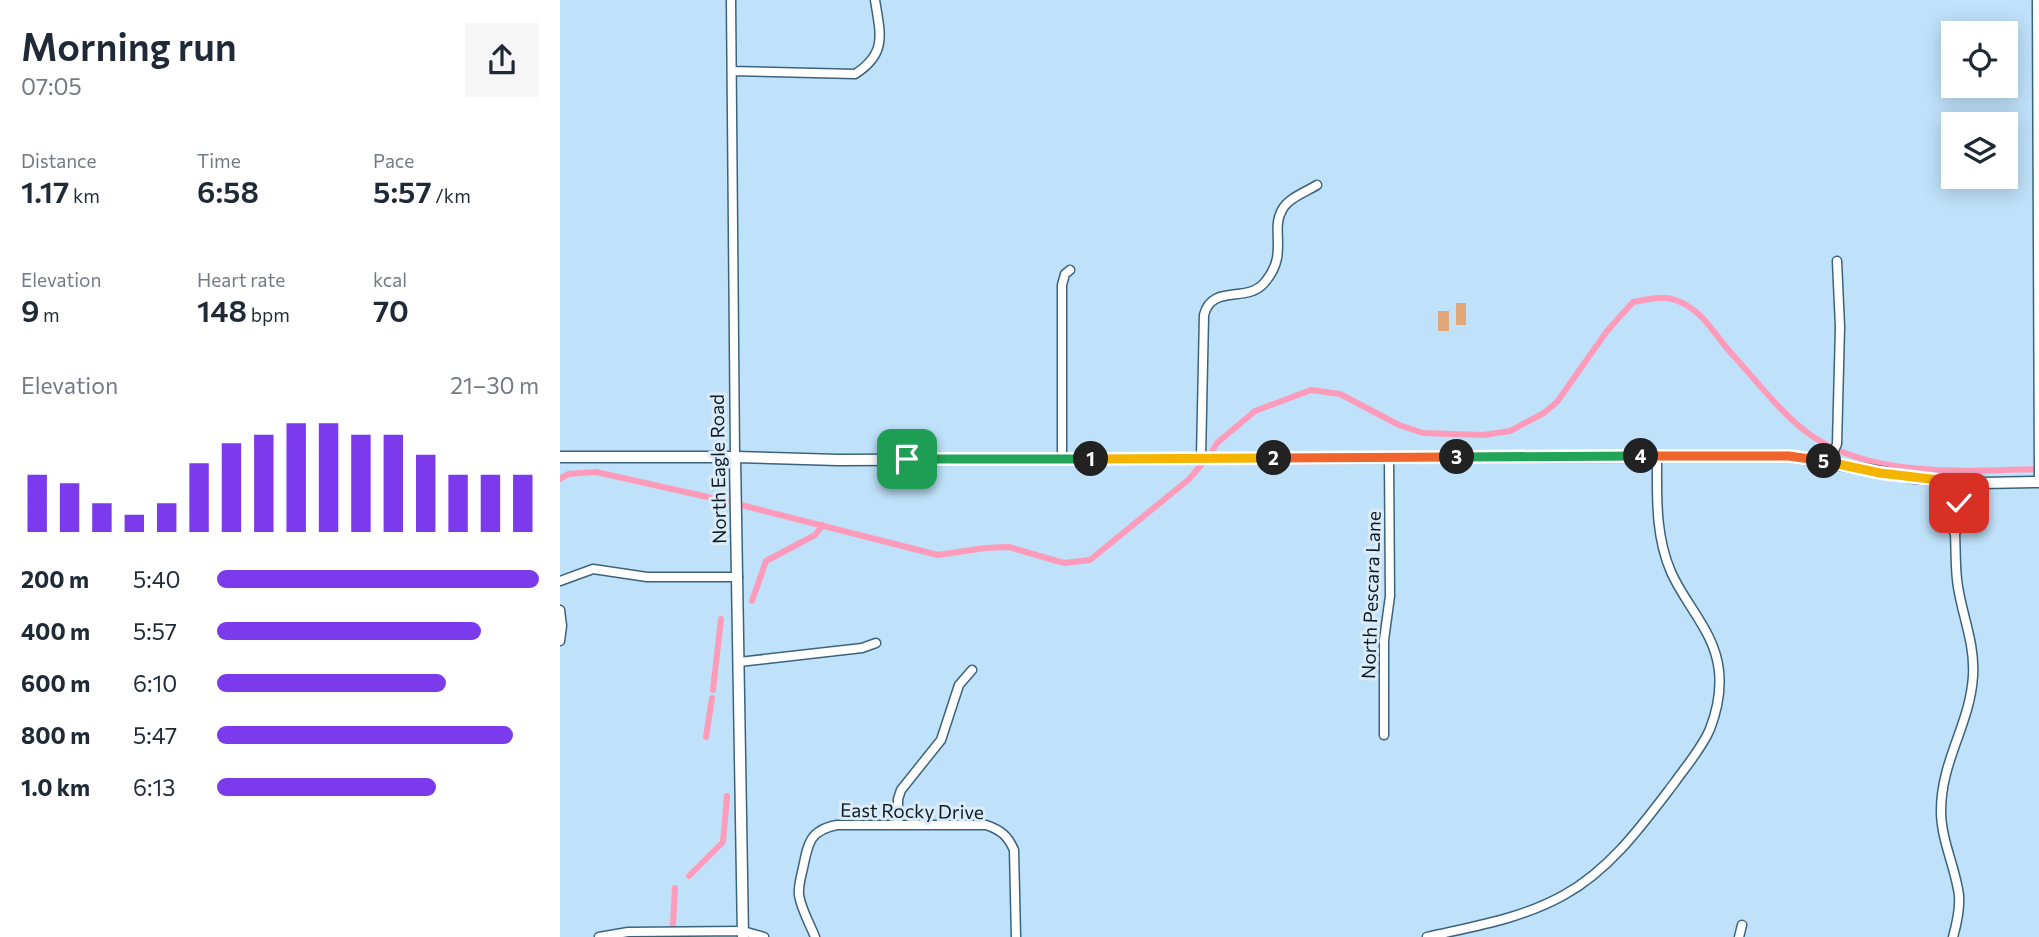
<!DOCTYPE html>
<meta charset="utf-8">
<style>
:root{--surface:#fff;--page:#f6f6f7;--text:#1f2937;--muted:#747a83;--accent:#7c3aed}
body{margin:0;font-family:Commissioner,sans-serif;background:var(--page);color:var(--text);height:100vh;display:flex;flex-direction:column;font-size:26px;white-space:nowrap}
*{box-sizing:border-box;margin:0}
p{font-size:23px;color:var(--muted)}
.icon{flex:none;width:38px;height:38px;fill:none;stroke:currentColor;stroke-width:2;stroke-linecap:round;stroke-linejoin:round}
.map{position:relative;flex:1;overflow:hidden}
.panel{display:flex;flex-direction:column;background:var(--surface);width:560px}
.panel>*{flex:none}
.fabs{position:absolute;left:1381px;top:21px;display:grid;gap:14px}
.fabs a{display:grid;place-items:center;width:77px;height:77px;border-radius:0px;background:var(--surface);box-shadow:0 4px 18px #0003;font-size:35px}
.pin{position:absolute;display:grid;place-items:center;width:60px;height:60px;color:#fff;margin:-30px;border-radius:14px;box-shadow:0 4px 10px #0006}
.km{position:absolute;width:35px;height:35px;margin:-18px;border-radius:50%;background:#222;color:#fff;font-size:19px;line-height:35px;text-align:center}
.round{display:grid;place-items:center;flex:none;width:74px;height:74px;border-radius:0px;background:var(--page)}
.summary{display:flex;align-items:center;justify-content:space-between;height:119px;padding:0 21px}
h1{font-size:38px;font-weight:600;line-height:52px}
.metrics{display:grid;grid-template-columns:repeat(3,1fr);gap:10px;height:119px;padding:7px 21px}
.metrics div{display:grid;align-content:center}
.metrics b{font-size:30px;font-weight:600}
.metrics small{font-size:19px;font-weight:400}
.metrics p{font-size:19px}
.chart{height:196px;padding:14px 21px}
.chart p{display:flex;justify-content:space-between}
.chart svg{width:100%;height:126px;margin-top:7px;stroke:var(--accent);stroke-width:6}
ul{padding:0 21px;list-style:none;font-size:23px}
li{display:grid;grid-template-columns:112px 84px 1fr;align-items:center;height:52px}
li i{height:18px;border-radius:9px;background:var(--accent)}
main{display:flex;flex:1;min-height:0}
.map>svg:first-child{display:block}
.green{fill:#e1a778}
.lines{fill:none;stroke-linecap:round;stroke-linejoin:round}
.canal{stroke:#fe9bbb;stroke-width:6}
.minor-casing{stroke:#3c637d;stroke-width:11}
.major-casing{stroke:#3c637d;stroke-width:13}
.minor{stroke:#fff;stroke-width:8}
.major{stroke:#fff;stroke-width:10}
.split-1-casing{stroke:#fff;stroke-width:14}
.split-2-casing{stroke:#fff;stroke-width:14}
.split-3-casing{stroke:#fff;stroke-width:14}
.split-4-casing{stroke:#fff;stroke-width:14}
.split-5-casing{stroke:#fff;stroke-width:14}
.split-6-casing{stroke:#fff;stroke-width:14}
.split-1{stroke:#22a559;stroke-width:9}
.split-2{stroke:#f5b400;stroke-width:9}
.split-3{stroke:#f0652b;stroke-width:9}
.split-4{stroke:#22a559;stroke-width:9}
.split-5{stroke:#f0652b;stroke-width:9}
.split-6{stroke:#f5b400;stroke-width:9}
.labels{text-anchor:middle;stroke-width:6;stroke-linejoin:round;paint-order:stroke}
.street-label{font-size:19px;fill:#0d1d28;stroke:#dbecf8}
</style>
<main>
<section class="panel">
<div class="summary"><div><h1>Morning run</h1><p>07:05</p></div><a class="round"><svg class="icon" aria-label="share" viewBox="0 0 24 24"><path d="M12 15V3M7 8l5-5 5 5M5 13v7h14v-7"/></svg></a></div>
<div class="metrics">
<div><p>Distance</p><b>1.17<small> km</small></b></div>
<div><p>Time</p><b>6:58</b></div>
<div><p>Pace</p><b>5:57<small> /km</small></b></div>
</div>
<div class="metrics">
<div><p>Elevation</p><b>9<small> m</small></b></div>
<div><p>Heart rate</p><b>148<small> bpm</small></b></div>
<div><p>kcal</p><b>70</b></div>
</div>
<div class="chart"><p><span>Elevation</span>21–30 m</p>
<svg viewBox="0 0 160 44" preserveAspectRatio="none"><path d="M5 44V24M15 44V27M25 44V34M35 44V38M45 44V34M55 44V20M65 44V13M75 44V10M85 44V6M95 44V6M105 44V10M115 44V10M125 44V17M135 44V24M145 44V24M155 44V24"/></svg>
</div>
<ul>
<li><b>200 m</b>5:40<i style="width:100%"></i></li>
<li><b>400 m</b>5:57<i style="width:82%"></i></li>
<li><b>600 m</b>6:10<i style="width:71%"></i></li>
<li><b>800 m</b>5:47<i style="width:92%"></i></li>
<li><b>1.0 km</b>6:13<i style="width:68%"></i></li>
</ul>
</section>
<div class="map">
<svg width="1479" height="937" viewBox="0 0 1479 937">
<rect width="100%" height="100%" fill="#bfe1f9"/>
<path class="green" d="M896 303H906V325H896Z
M878 311H889V331H878Z"/>
<g class="lines">
<path class="canal" d="M652 451 657 443 695 411 751 390 780 394 839 425 863 433 923 435 950 431 984 413 997 402 1047 331 1073 302C1086 300 1103 295 1115 300 1143 309 1154 335 1172 354 1197 381 1225 419 1255 438 1317 478 1408 471 1479 469
M0 479 8 474 36 472 170 502
M181 505 378 555 425 548 449 547 504 563 530 560 628 480 643 463
M192 601 206 561 255 535 263 525
M153 690 161 619
M146 737 152 698
M129 876 163 842 167 796
M113 924 115 888"/>
<defs>
<path id="minor" d="M171 0 175 457
M1477 0 1479 482
M172 71 295 74C328 53 320 33 315 0
M641 458 644 315C652 283 688 304 705 282 729 254 710 231 722 210 728 198 746 192 757 185
M502 459V285L505 274 510 270
M1269 462 1277 444 1280 327 1277 261
M1396 482C1396 500 1403 516 1395 534 1389 523 1388 507 1396 497
M0 581 33 569 87 577H178
M0 610 2 626 0 641
M179 662 302 648 316 643
M824 735V640L830 596 829 457
M338 825V799L341 790 381 740 399 685 412 670
M39 937 68 932 183 931 204 937
M255 937C250 924 241 909 239 895 238 886 241 877 243 868 248 843 250 830 277 825H426C441 830 448 836 454 850L456 937
M867 937C915 926 961 919 1004 895 1051 869 1083 824 1115 782 1127 765 1142 748 1150 729 1157 711 1161 690 1159 671 1155 632 1126 606 1111 572 1095 535 1097 496 1097 456
M1179 937 1182 925
M1393 937C1397 923 1400 909 1399 895 1395 866 1381 840 1381 811 1381 760 1410 725 1413 676 1415 644 1403 618 1398 587 1395 570 1396 551 1395 534"/>
<path id="major" d="M0 457H175L278 460 1229 456 1355 478 1422 483 1479 482
M175 457 183 937"/>
</defs>
<use href="#minor" class="minor-casing"/>
<use href="#major" class="major-casing"/>
<use href="#minor" class="minor"/>
<use href="#major" class="major"/>
</g>
<g class="lines">
<defs>
<path id="split-1" d="M347 459H531"/>
<path id="split-2" d="M531 459 714 458"/>
<path id="split-3" d="M714 458 897 457"/>
<path id="split-4" d="M897 457 1081 456"/>
<path id="split-5" d="M1081 456H1229L1264 461"/>
<path id="split-6" d="M1264 461 1320 473 1396 482V497L1399 503"/>
</defs>
<use href="#split-1" class="split-1-casing"/>
<use href="#split-2" class="split-2-casing"/>
<use href="#split-3" class="split-3-casing"/>
<use href="#split-4" class="split-4-casing"/>
<use href="#split-5" class="split-5-casing"/>
<use href="#split-6" class="split-6-casing"/>
<use href="#split-1" class="split-1"/>
<use href="#split-2" class="split-2"/>
<use href="#split-3" class="split-3"/>
<use href="#split-4" class="split-4"/>
<use href="#split-5" class="split-5"/>
<use href="#split-6" class="split-6"/>
</g>
<g class="labels">
<g class="street-label">
<text transform="translate(158 469) rotate(-91)" y="7">North Eagle Road</text>
<text transform="translate(811 595) rotate(-88)" y="7">North Pescara Lane</text>
<text transform="translate(352 811) rotate(1)" y="7">East Rocky Drive</text>
</g>
</g>
</svg>
<div class="fabs">
<a><svg class="icon" aria-label="locate" viewBox="0 0 24 24"><circle cx="12" cy="12" r="6"/><path d="M12 2v4M12 18v4M2 12h4M18 12h4"/></svg></a>
<a><svg class="icon" aria-label="layers" viewBox="0 0 24 24"><path d="M12 4l9 5-9 5-9-5zM3 14l9 5 9-5"/></svg></a>
</div>
<div class="pin" style="left:347px;top:459px;background:#1e9e55"><svg class="icon" aria-label="arrive" viewBox="0 0 24 24"><path d="M6 21V4h12l-3 4 3 4H6"/></svg></div>
<div class="pin" style="left:1399px;top:503px;background:#d93025"><svg class="icon" aria-label="check" viewBox="0 0 24 24"><path d="M5 12l5 5 9-10"/></svg></div>
<b class="km" style="left:531px;top:459px">1</b>
<b class="km" style="left:714px;top:458px">2</b>
<b class="km" style="left:897px;top:457px">3</b>
<b class="km" style="left:1081px;top:456px">4</b>
<b class="km" style="left:1264px;top:461px">5</b>
</div>
</main>
